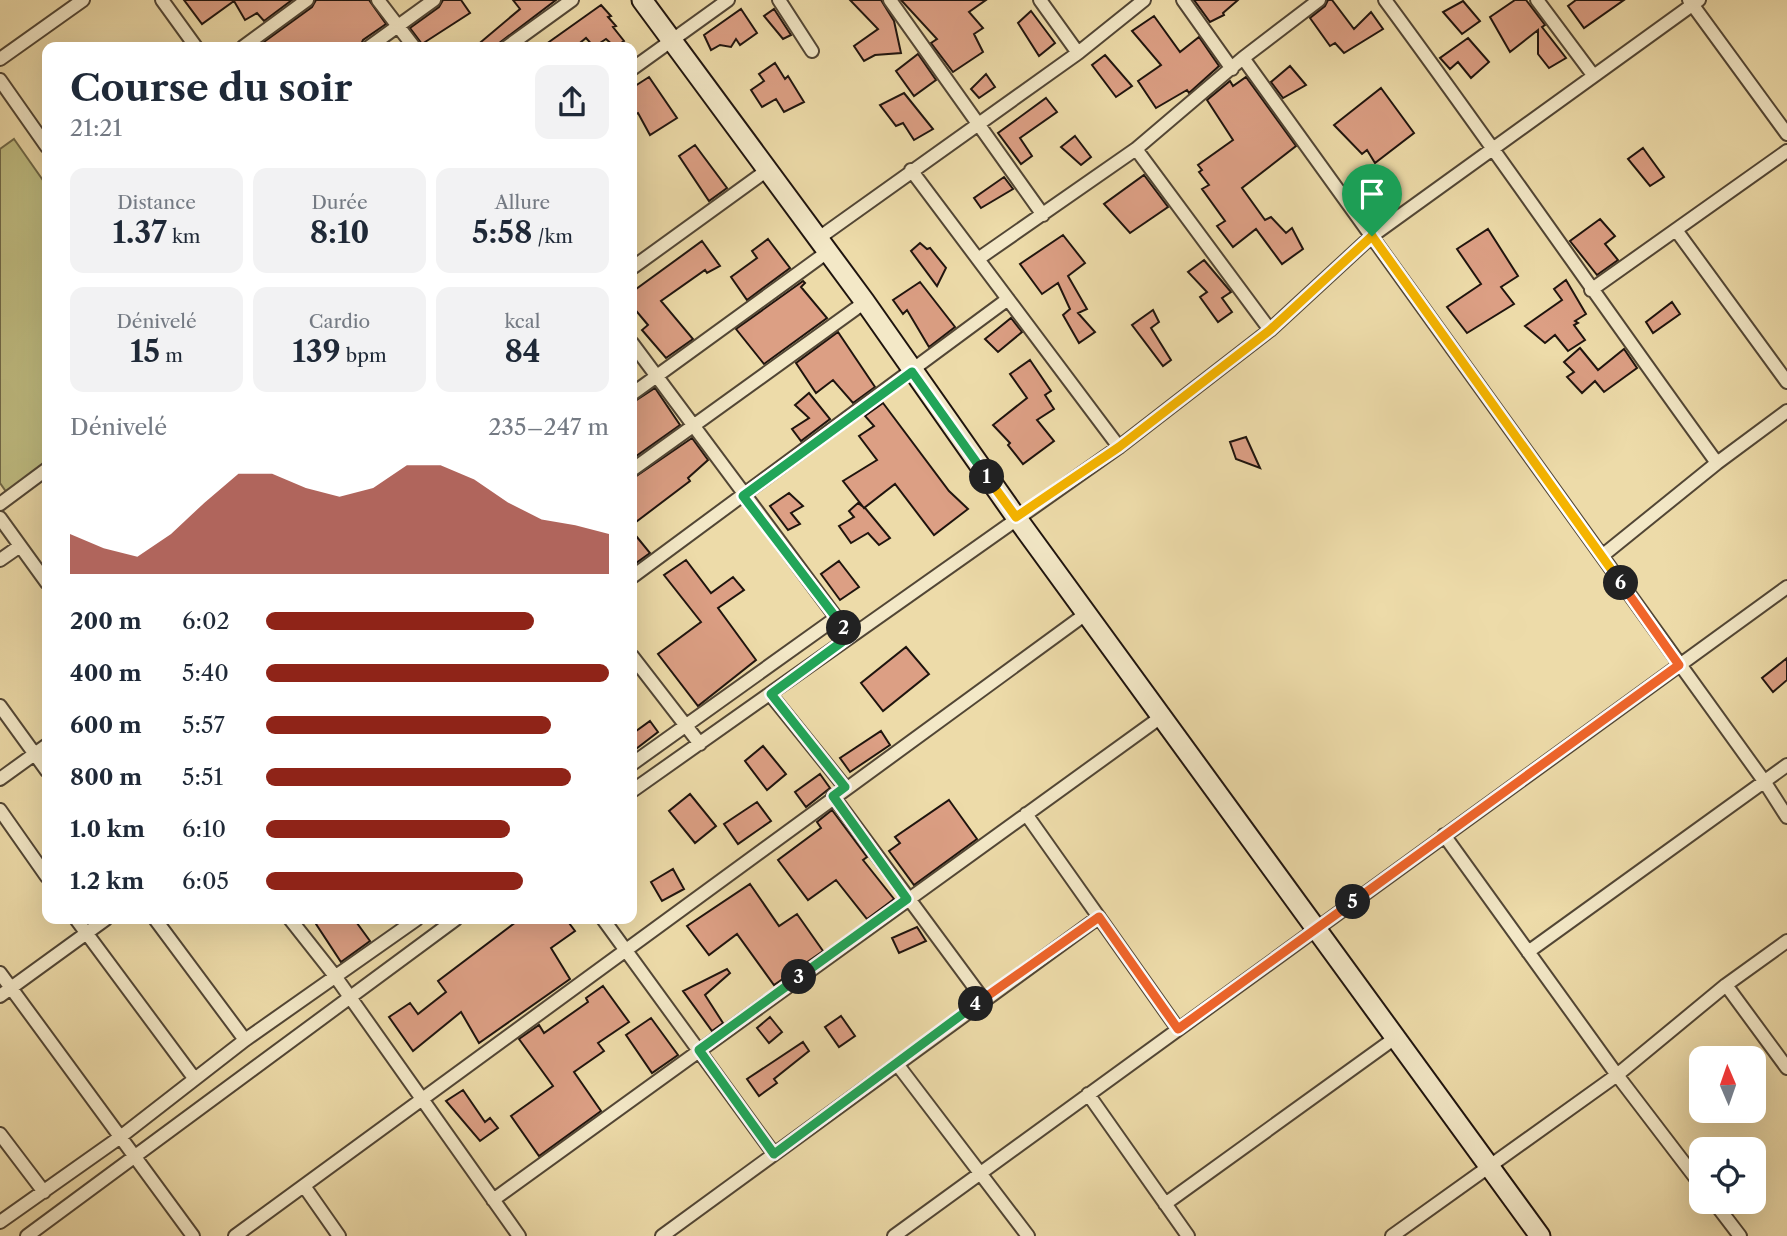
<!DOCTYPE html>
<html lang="fr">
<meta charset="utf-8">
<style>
:root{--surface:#fff;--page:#f2f2f3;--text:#1f2937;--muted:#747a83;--accent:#8f2418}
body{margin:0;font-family:"Libre Caslon Text",serif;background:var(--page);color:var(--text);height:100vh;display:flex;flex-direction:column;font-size:26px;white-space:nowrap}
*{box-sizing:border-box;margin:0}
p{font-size:23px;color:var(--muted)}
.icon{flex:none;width:38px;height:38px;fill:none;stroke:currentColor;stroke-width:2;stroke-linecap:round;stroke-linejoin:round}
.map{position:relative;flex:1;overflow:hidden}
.side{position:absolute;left:42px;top:42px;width:595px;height:882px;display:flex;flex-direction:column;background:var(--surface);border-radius:14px;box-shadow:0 7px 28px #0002}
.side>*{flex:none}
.needle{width:46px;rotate:358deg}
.buttons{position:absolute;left:1689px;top:1046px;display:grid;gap:14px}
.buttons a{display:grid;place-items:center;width:77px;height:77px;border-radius:14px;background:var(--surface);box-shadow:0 7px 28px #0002;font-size:35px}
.pin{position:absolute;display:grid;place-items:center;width:60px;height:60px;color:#fff;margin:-72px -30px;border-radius:50% 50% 50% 0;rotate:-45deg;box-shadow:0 0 7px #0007}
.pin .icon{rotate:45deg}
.km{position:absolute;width:35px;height:35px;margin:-18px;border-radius:50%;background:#222;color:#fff;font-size:19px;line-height:35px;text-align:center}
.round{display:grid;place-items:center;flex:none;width:74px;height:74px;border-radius:14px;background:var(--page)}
.summary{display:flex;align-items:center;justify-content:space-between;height:119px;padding:0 28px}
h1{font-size:38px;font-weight:800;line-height:52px}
.stats{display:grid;grid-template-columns:repeat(3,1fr);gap:10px;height:119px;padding:7px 28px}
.stats div{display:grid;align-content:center;border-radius:14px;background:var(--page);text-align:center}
.stats b{font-size:30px;font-weight:800}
.stats small{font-size:19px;font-weight:400}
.stats p{font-size:19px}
.chart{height:196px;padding:14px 28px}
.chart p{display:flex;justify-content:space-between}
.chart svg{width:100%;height:126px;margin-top:7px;fill:var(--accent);opacity:.7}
ul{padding:0 28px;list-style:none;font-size:23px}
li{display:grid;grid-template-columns:112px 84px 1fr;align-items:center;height:52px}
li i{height:18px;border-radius:9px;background:var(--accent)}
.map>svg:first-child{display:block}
.green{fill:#c0be83;stroke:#706948;stroke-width:2}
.building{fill:#dc9f84;stroke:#1f140e;stroke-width:2}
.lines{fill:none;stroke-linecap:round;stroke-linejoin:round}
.minor-casing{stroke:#524635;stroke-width:16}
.secondary-casing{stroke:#1f140e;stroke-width:23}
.minor{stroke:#f3e8c7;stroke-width:12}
.secondary{stroke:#f3e8c7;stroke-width:19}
.split-1-casing{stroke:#fff;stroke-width:14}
.split-2-casing{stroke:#fff;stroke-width:14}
.split-3-casing{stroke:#fff;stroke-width:14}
.split-4-casing{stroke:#fff;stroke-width:14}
.split-5-casing{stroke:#fff;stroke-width:14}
.split-6-casing{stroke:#fff;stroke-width:14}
.split-7-casing{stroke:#fff;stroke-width:14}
.split-1{stroke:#f5b400;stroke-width:9}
.split-2{stroke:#22a559;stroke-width:9}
.split-3{stroke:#22a559;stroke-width:9}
.split-4{stroke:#22a559;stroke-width:9}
.split-5{stroke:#f0652b;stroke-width:9}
.split-6{stroke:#f0652b;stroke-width:9}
.split-7{stroke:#f5b400;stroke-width:9}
</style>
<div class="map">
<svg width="1787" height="1236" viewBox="0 0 1787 1236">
<rect width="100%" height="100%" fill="#eddba9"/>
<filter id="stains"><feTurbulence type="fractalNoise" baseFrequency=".00286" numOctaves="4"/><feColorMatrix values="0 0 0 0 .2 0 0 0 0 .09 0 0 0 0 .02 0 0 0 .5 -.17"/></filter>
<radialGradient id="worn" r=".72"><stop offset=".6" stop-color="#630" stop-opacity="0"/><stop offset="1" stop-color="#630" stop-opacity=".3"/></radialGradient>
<path class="green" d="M14 139 47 186V465L7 493 0 483V149Z"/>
<path class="building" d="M184 0H292L264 21 257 13 245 20 234 1 202 24Z
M316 0H369L386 24 363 40 360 47H257L312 7Z
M443 0H461L470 13 422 44 410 28 439 7Z
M513 0H556L494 47H475L520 9Z
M850 0H881L894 21 901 53 875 55 864 61 854 46 878 29Z
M901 0H986L969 12 983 28 974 34 983 52 953 72 931 43 937 39Z
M1194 0H1238L1223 13 1224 15 1210 22Z
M1328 0H1332L1354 29 1371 12 1383 29 1344 53 1335 43 1330 46 1310 18 1325 6Z
M1515 0H1526L1545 25 1542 27 1566 58 1549 68 1538 54V30L1510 52 1490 17Z
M1576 0H1624L1584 28 1568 6Z
M1463 1 1480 21 1462 34 1443 12Z
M601 5 611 16 608 17 616 26 613 27 624 41 615 47 606 39 594 47 586 38 575 47H542Z
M741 9 757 33 740 45 736 39 731 47 720 45 711 50 704 35Z
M774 9 791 35 783 39 764 16Z
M1031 11 1055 43 1039 56 1018 23Z
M1154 16 1180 52 1199 37 1219 66 1189 93 1187 90 1156 108 1138 81 1161 65 1132 31Z
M1468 38 1489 62 1471 78 1458 62 1450 69 1440 58Z
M918 54 936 80 914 96 896 71Z
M1105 55 1132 86 1116 97 1092 65Z
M775 63 785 79 788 76 804 102 784 112 776 99 762 107 751 90 764 81 759 74Z
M1290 66 1306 85 1283 98 1271 82Z
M986 74 995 87 979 98 971 89Z
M649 77 677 118 650 135 638 113 632 116V88Z
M1246 77 1296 146 1242 188 1265 220 1271 217 1286 233 1292 228 1303 249 1282 264 1256 229 1233 247 1217 226 1225 221 1202 189 1209 185 1199 172 1202 170 1198 165 1233 140 1207 100 1230 81 1233 86Z
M1381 88 1414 133 1375 163 1367 150 1362 154 1334 125Z
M904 93 933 129 914 140 903 123 896 126 880 105Z
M1046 98 1057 112 1020 138 1032 156 1021 164 998 133Z
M1075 136 1091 157 1081 165 1061 147Z
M695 145 727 188 709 201 679 156Z
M1643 148 1664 177 1650 186 1628 159Z
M1144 175 1168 207 1130 233 1104 204Z
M1004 177 1013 189 981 208 974 198Z
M1600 219 1615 236 1605 244 1618 260 1597 275 1570 241Z
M1488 229 1518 276 1501 287 1514 304 1467 333 1447 307 1481 284 1457 249Z
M1063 235 1085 263 1068 276 1087 309 1078 313 1095 332 1079 343 1063 315 1070 309 1058 283 1042 294 1020 264Z
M768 239 790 268 747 300 731 277 757 258 752 251Z
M702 241 720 266 707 273 705 270 661 301 693 339 666 358 642 330 648 325 632 306V292Z
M920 243 927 249 930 248 946 268 937 286 911 251Z
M1204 260 1231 292 1222 298 1232 312 1218 322 1200 297 1207 292 1188 272Z
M1566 280 1586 314 1575 321 1578 323 1574 325 1585 340 1568 351 1555 335 1545 343 1525 326 1562 300 1554 289Z
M803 281 805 283 801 287 827 318 764 364 736 329Z
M920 282 955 327 929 347 907 310 903 314 893 300Z
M1672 302 1680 314 1653 333 1646 322Z
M1153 310 1159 322 1151 328 1171 360 1163 366 1132 325Z
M1011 318 1022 332 998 352 985 339Z
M838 332 875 387 853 403 833 380 816 393 796 363Z
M1580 348 1598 370 1624 349 1637 368 1604 392 1595 381 1582 393 1567 377 1574 372 1564 362Z
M1030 360 1051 391 1045 395 1054 409 1037 420 1054 441 1023 464 1008 445 1010 443 993 425 1027 398 1010 374Z
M655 388 680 425 632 459V403Z
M809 393 830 419 801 441 792 429 809 418 795 405Z
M883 403 949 491 968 509 934 535 895 484 864 508 843 481 877 460 859 436 874 426 865 416Z
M1246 437 1260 468 1236 459 1230 442Z
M692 438 708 460 688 478 690 481 632 525V479Z
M789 493 803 506 791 513 800 524 788 530 770 506Z
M858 503 866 509 890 538 879 545 868 533 851 543 839 526 854 517 849 511Z
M632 531 650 553 636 563 632 557Z
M686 560 711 593 733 577 744 590 718 608 756 660 698 706 658 654 701 622 664 575Z
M839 561 859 587 840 600 821 574Z
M906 647 929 674 883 711 861 683Z
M1787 658V680L1773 692 1762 678Z
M650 721 658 732 632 752V734Z
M881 731 890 745 850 772 840 758Z
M763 746 786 774 767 790 745 761Z
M820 774 830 788 806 807 795 792Z
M690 794 716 826 695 843 669 811Z
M949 800 977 839 914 885 889 851 900 843 895 837Z
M757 802 771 821 738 844 724 824Z
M832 810 867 857 863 860 894 899 867 919 836 880 808 900 778 860 821 828 817 822Z
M673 869 684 889 662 901 651 882Z
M750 884 779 926 797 914 823 951 774 985 737 934 709 955 687 926Z
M323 919H354L370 941 341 962 316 924Z
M520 919H566L575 931 551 948 570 979 479 1043 461 1012 413 1051 389 1017 410 1003 418 1014 446 992 438 981Z
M917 927 926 941 899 953 892 938Z
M727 969 730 973 705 995 723 1023 712 1031 683 991Z
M603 986 629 1022 598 1043 604 1051 574 1072 601 1111 539 1156 511 1116 553 1086 519 1039 539 1025 544 1033 588 1002 586 998Z
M841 1016 855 1036 839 1047 825 1027Z
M770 1017 782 1032 769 1043 757 1028Z
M651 1018 678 1055 652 1073 626 1035Z
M803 1042 809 1051 774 1079 777 1083 759 1096 747 1079Z
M463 1090 485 1122 490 1118 498 1128 480 1141 446 1101Z"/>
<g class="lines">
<defs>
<path id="minor" d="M162 0 196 47
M378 0 414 47
M779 0 812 51
M890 0 1043 215
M1040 0 1078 53
M1183 0 1232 69
M1385 0C1498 153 1605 309 1717 463
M1537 0 1593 75
M1689 0 1787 134
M243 47 307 0
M369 47 434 0
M507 47 572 0
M1243 58 1764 781 1787 817
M0 59 83 0
M632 69 728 0
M0 80 47 147
M1136 149 1270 330
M911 170 1119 447
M1676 230 1787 382
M816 240 1078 53 1144 0
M978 259 1136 149 1243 58 1319 0
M632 268 766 171
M1591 290 1787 151
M632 343 850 636
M632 394 826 253
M632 470 865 302
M0 504 47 469
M0 518 47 583
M1602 556 1717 463 1787 411
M0 560 20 546
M632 577 1008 299
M632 656 700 744
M770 694 845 787
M0 706 47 771
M632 764 836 618
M0 779 47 745
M632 791 1119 447 1270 330 1372 236 1699 0
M833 796 983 999
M0 810 47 877
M1026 814 1178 1029
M1444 835 1617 1075 1701 1185
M76 919 194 1078
M155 919 245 1040
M290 919 335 976 519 1236
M603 919 774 1154
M1528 952 1787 765
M0 973 193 1236
M1726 985 1787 1068
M0 996 106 919
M897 1064 1028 1236
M1088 1094 1188 1236
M0 1134 44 1192
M304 1186 339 1236
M493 1200 1161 717
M1714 1202 1740 1236
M1165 1204 1395 1038
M0 1222 119 1138 245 1040 417 919
M27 1236 456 919
M235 1236 1087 613
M662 1236 1099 917
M894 1236 1787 587
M1392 1236 1617 1075 1726 985 1787 941"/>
<path id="secondary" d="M642 0 865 302 1016 517 1540 1236"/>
</defs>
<use href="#minor" class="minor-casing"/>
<use href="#secondary" class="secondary-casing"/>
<use href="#minor" class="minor"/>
<use href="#secondary" class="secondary"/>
</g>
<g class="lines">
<defs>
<path id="split-1" d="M987 477 1016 517 1119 447 1270 330 1372 236"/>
<path id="split-2" d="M844 628 743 496 912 372 987 477"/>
<path id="split-3" d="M799 977 907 899 833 796 845 787 771 694 850 636 844 628"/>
<path id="split-4" d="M799 977 699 1050 774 1154 976 1004"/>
<path id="split-5" d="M976 1004 1099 917 1178 1029 1353 902"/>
<path id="split-6" d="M1353 902 1679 665 1621 583"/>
<path id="split-7" d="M1372 236 1621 583"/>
</defs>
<use href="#split-1" class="split-1-casing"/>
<use href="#split-2" class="split-2-casing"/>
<use href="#split-3" class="split-3-casing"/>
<use href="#split-4" class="split-4-casing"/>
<use href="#split-5" class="split-5-casing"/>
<use href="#split-6" class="split-6-casing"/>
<use href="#split-7" class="split-7-casing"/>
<use href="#split-1" class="split-1"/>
<use href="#split-2" class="split-2"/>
<use href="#split-3" class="split-3"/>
<use href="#split-4" class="split-4"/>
<use href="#split-5" class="split-5"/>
<use href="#split-6" class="split-6"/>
<use href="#split-7" class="split-7"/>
</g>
<rect width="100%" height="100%" filter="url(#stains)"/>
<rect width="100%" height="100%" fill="url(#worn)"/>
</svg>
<div class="buttons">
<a><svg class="needle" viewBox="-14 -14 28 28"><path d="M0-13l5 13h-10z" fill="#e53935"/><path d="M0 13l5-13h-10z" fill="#747a83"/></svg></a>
<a><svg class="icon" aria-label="locate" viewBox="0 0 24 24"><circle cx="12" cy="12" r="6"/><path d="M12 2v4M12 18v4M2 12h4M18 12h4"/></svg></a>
</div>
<div class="pin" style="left:1372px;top:236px;background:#1e9e55"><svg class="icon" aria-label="arrive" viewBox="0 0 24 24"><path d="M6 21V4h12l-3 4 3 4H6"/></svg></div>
<b class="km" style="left:987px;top:477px">1</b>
<b class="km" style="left:844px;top:628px">2</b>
<b class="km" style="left:799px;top:977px">3</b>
<b class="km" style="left:976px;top:1004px">4</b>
<b class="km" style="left:1353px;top:902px">5</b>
<b class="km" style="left:1621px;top:583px">6</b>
<section class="side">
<div class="summary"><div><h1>Course du soir</h1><p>21:21</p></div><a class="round"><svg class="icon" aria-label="share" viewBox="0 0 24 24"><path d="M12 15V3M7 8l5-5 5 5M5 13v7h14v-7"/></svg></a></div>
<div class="stats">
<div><p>Distance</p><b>1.37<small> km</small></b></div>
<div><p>Durée</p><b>8:10</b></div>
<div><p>Allure</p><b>5:58<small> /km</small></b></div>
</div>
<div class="stats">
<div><p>Dénivelé</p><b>15<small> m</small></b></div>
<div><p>Cardio</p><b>139<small> bpm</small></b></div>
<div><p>kcal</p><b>84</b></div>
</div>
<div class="chart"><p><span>Dénivelé</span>235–247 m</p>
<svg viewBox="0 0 160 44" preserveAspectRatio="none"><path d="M0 44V30L10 35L20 38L30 30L40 19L50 9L60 9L70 14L80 17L90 14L100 6L110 6L120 11L130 19L140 25L150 27L160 30V44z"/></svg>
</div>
<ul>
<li><b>200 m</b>6:02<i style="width:78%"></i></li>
<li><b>400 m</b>5:40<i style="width:100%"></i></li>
<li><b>600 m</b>5:57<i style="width:83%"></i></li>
<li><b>800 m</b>5:51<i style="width:89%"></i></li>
<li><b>1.0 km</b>6:10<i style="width:71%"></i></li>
<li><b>1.2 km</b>6:05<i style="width:75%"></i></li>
</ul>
</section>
</div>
